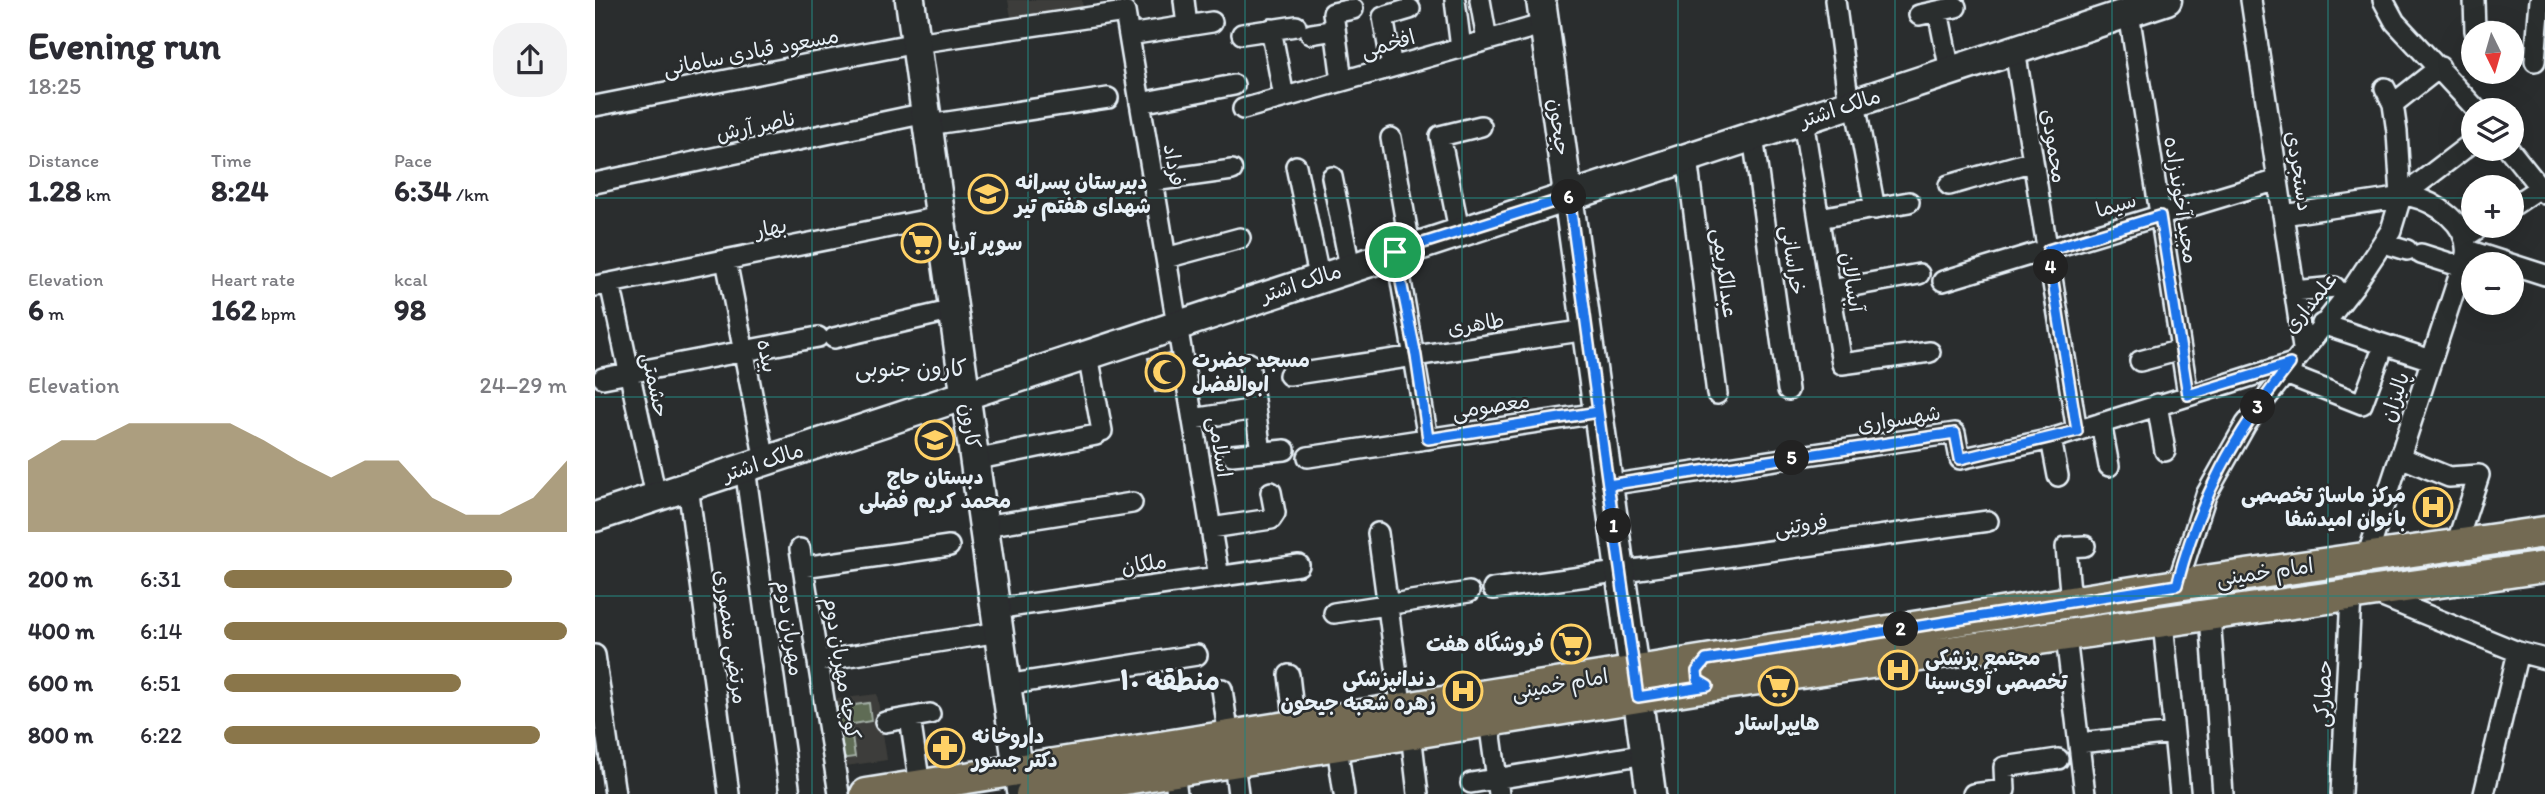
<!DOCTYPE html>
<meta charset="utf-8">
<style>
:root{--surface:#fff;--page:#f2f2f3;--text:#2b2b33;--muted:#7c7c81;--accent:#8a764a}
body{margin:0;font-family:Itim,"Playpen Sans Arabic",sans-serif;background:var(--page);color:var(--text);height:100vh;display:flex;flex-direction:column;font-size:26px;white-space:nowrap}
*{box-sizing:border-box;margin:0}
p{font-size:23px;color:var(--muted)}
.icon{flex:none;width:38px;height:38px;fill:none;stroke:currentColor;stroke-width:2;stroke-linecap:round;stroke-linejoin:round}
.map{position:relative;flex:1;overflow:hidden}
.side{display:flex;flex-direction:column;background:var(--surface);width:595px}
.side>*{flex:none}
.needle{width:46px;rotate:175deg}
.buttons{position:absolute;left:1866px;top:21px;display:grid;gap:14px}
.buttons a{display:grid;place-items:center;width:63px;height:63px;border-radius:50%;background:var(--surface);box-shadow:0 7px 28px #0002;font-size:35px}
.pin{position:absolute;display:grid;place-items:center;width:60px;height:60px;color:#fff;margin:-30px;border:4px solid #fff;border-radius:50%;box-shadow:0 2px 7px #0007}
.km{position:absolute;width:35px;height:35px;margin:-18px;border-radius:50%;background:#222;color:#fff;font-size:19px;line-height:35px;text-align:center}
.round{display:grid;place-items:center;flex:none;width:74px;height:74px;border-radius:28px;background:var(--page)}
.head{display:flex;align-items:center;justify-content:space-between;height:119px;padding:0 28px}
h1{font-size:38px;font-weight:800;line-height:52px}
.stats{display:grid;grid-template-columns:repeat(3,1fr);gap:10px;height:119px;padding:7px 28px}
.stats div{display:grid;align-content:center}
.stats b{font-size:30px;font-weight:800}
.stats small{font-size:19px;font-weight:400}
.stats p{font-size:19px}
.chart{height:196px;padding:14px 28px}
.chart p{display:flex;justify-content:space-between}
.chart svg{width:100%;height:126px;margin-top:7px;fill:var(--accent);opacity:.7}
ul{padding:0 28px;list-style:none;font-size:23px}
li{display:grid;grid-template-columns:112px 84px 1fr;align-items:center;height:52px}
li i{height:18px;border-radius:9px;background:var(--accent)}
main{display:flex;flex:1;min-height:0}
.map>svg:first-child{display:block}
.built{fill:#3e3e3a}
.green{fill:#5e6c54;stroke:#a3aea6;stroke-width:2}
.building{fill:#6e6556;stroke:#e8f1f8;stroke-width:2}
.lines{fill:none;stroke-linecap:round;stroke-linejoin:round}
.minor-casing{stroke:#e8f1f8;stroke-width:24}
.secondary-casing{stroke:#e8f1f8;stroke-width:33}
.primary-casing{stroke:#e8f1f8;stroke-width:35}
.minor{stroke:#2a2d2e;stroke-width:19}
.secondary{stroke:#2a2d2e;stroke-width:28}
.primary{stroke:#736b52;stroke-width:30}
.route-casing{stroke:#fff;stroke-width:14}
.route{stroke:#1a73e8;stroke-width:9}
.grid{fill:none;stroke:#25827c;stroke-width:2;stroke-opacity:0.55}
.labels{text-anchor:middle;stroke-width:5;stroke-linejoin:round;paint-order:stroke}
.street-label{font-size:21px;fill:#e8f1f8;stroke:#2a2d2e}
.poi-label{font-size:21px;font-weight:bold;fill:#e8f1f8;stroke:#2a2d2e;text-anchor:start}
.neighbourhood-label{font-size:23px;fill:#e8f1f8;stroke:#2a2d2e}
.district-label{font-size:28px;font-weight:bold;fill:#e8f1f8;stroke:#2a2d2e}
</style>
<main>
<section class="side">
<div class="head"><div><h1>Evening run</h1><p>18:25</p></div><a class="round"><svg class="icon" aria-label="share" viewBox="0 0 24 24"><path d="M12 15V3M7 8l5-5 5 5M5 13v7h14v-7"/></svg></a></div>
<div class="stats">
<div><p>Distance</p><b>1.28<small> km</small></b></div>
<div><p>Time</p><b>8:24</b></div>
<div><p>Pace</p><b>6:34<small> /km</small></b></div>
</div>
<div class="stats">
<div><p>Elevation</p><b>6<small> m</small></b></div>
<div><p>Heart rate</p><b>162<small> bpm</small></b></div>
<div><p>kcal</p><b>98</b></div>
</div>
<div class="chart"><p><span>Elevation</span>24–29 m</p>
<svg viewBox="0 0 160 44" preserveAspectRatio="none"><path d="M0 44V19L10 12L20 12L30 6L40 6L50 6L60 6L70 12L80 19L90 25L100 19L110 19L120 32L130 38L140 38L150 32L160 19V44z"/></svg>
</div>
<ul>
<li><b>200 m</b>6:31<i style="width:84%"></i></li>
<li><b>400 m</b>6:14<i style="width:100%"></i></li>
<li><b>600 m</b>6:51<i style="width:69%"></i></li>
<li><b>800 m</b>6:22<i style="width:92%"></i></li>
</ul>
</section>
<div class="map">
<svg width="1950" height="794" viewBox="0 0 1950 794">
<rect width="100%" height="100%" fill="#2a2d2e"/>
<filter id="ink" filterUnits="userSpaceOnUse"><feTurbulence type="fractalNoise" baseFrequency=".0143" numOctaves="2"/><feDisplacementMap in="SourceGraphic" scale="14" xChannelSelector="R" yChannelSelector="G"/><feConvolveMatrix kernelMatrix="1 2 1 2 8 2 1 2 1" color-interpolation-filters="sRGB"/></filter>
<g filter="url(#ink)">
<path class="built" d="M413 0H487L488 10 417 22Z
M282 694 292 760 244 767 234 700Z"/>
<path class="green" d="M274 703 276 721 241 727 238 708Z
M256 729 260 757 245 759 241 731Z"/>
<path class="building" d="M580 353 587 387 560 392 553 358Z"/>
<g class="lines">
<defs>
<path id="minor" d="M589 0 592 26
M860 0 866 48
M885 0 892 40
M1240 0 1254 105
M1656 0 1708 348
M1788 0 1800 22 1882 110
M1879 0 1880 31 1905 33
M1343 11 1355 71
M1534 13 1593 395
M1324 15 1361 7
M676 29 689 97
M647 34 701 26
M716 34 740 30
M534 35 617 22
M1420 50 1482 431
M1940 61 1945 0
M797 67 788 17 815 9
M747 81 738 13 758 9
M545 103 639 85
M1260 103 1280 209
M1798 104 1845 67
M0 106 321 43 530 12 624 577
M648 109 950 24
M1208 120 1247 364 1335 352
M333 125 513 98
M1158 136 1193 390
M796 138 815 246
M1914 149 1950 194
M1092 158 1122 394
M701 166 724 276
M737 177 755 267
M558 181 637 170
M0 183 331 113
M1354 185 1438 161
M1806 197 1878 142
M1916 207 1946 187
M1688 215 1815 196C1841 202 1875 224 1871 255L1772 557
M1224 218 1314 202
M864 230 845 136 886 126
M1870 237 1887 226
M1789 243 1812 250
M1872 250 1950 275
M801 252 833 439
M1826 254 1867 267
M571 258 645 238
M131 260 170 461
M1348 281 1683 180
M15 283 61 496
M0 286 345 217
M1236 290 1324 274
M1699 291 1740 287
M1727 324 1836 360
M239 338 359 310
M493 355 507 431
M1545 361 1586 350
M654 363 666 452
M1688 373 1767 404 1785 356
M694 375 992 330
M8 378 223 337
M1562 404 1570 451
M598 419 660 409
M1506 423 1514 466
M1456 439 1463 476
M637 455 690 450
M713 457 1003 413
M1805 457 1854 477 1884 475 1861 545
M379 460 501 435
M150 468 195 794
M1013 485 1360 433 1365 459 1456 439 1695 364
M93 486 134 794
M389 526 537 503
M616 528 676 519 680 513 676 492
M783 533 807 711
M205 549 244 794
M208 567 354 546
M1582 585 1611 495 1651 424 1759 286 1796 230 1806 197 1802 132 1798 104 1790 88
M898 589 1393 521
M1780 594 1923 652 1950 659
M1476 602 1471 547 1490 546
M400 609 704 565
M739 613 874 592
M1615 616 1628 794
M1568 622 1585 794
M1471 637 1490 794
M0 655 20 794
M223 661 404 632
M694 675 700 727
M411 685 602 655
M627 689 634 738
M315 718 325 786
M894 721 904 794
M290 722 335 714
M816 733 823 794
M1484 743 1579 733
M742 746 749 794
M639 762 643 794
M579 771 582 794
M876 783 1051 754
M1378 794 1410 790 1409 767 1463 759
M1746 794 1756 596
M1889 794 1923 652"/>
<path id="secondary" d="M315 0 426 791
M946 0 1056 794
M0 517 1572 0"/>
<path id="primary" d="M271 794 1582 585 1950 532
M436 794 1100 688 1950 567"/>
</defs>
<use href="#minor" class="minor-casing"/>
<use href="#secondary" class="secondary-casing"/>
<use href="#primary" class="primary-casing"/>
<use href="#minor" class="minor"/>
<use href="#secondary" class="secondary"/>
<use href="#primary" class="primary"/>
</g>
</g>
<g class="lines" filter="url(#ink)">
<defs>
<path id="route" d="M800 252 821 356 833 439 1003 412 1043 697 1113 686 1103 680 1102 671 1111 660 1582 585C1605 496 1639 436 1695 364L1593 395 1565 216 1453 250 1482 431 1365 459 1360 433 1013 485 974 197 800 252"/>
</defs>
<use href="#route" class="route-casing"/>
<use href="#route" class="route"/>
</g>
<path class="grid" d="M217 0V794M433 0V794M650 0V794M867 0V794M1083 0V794M1300 0V794M1517 0V794M1733 0V794M0 198H1878M1916 198H1950M0 397H1950M0 596H1950"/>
<defs>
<symbol id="school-ring" viewBox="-11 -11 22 22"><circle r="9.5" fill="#2a2d2e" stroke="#ffd166" stroke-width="1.5"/><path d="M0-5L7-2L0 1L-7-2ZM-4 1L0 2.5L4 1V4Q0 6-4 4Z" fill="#ffd166"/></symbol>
<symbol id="supermarket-ring" viewBox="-11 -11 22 22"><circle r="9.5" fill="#2a2d2e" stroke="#ffd166" stroke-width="1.5"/><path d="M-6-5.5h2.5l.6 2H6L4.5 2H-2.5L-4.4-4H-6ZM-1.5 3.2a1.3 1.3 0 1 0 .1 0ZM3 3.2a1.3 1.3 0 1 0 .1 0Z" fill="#ffd166"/></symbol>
<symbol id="mosque-ring" viewBox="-11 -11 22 22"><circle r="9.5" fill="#2a2d2e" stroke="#ffd166" stroke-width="1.5"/><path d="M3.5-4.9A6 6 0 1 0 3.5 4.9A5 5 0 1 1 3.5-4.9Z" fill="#ffd166"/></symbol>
<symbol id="hospital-ring" viewBox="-11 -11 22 22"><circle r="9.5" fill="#2a2d2e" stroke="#ffd166" stroke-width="1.5"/><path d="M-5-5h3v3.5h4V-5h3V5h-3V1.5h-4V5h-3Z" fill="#ffd166"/></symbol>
<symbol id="pharmacy-ring" viewBox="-11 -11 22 22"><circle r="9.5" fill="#2a2d2e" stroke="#ffd166" stroke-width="1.5"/><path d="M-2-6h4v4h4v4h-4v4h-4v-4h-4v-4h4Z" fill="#ffd166"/></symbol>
</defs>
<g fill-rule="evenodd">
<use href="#school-ring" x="371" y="172" width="44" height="44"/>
<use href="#supermarket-ring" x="304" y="221" width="44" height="44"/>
<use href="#mosque-ring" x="548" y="350" width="44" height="44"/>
<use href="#school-ring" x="318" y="418" width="44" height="44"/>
<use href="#hospital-ring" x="1816" y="485" width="44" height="44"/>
<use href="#supermarket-ring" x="954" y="622" width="44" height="44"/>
<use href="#hospital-ring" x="1281" y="648" width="44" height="44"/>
<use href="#supermarket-ring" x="1161" y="664" width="44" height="44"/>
<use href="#hospital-ring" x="846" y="669" width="44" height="44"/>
<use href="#pharmacy-ring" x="328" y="726" width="44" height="44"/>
</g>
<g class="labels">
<g class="street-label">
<text transform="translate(793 44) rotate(-16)" y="7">افخمی</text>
<text transform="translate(156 52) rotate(-11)" y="7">مسعود قبادی سامانی</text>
<text transform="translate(1245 108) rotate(-18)" y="7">مالک اشتر</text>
<text transform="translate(161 126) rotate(-12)" y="7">ناصر آرش</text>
<text transform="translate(964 127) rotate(82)" y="7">جیحون</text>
<text transform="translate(1459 146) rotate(81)" y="7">محمودی</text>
<text transform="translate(579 165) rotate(80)" y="7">فرداد</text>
<text transform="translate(1704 171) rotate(81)" y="7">دستجردی</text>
<text transform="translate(1586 200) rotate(81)" y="7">مجید آخوندزاده</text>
<text transform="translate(1521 205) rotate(-17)" y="7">سیما</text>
<text transform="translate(176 228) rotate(-11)" y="7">بهار</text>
<text transform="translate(1198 260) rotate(82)" y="7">خراسانی</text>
<text transform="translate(1130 273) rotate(83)" y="7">عبدالکریمی</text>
<text transform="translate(1257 282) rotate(81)" y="7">آبسالان</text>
<text transform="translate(706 283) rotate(-18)" y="7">مالک اشتر</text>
<text transform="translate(1715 303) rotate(-51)" y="7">علمداری</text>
<text transform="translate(881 324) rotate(-9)" y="7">طاهری</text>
<text transform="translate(172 356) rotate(79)" y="7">بیده</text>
<text transform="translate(60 385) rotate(78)" y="7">حشمتی</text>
<text transform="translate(1800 397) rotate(-72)" y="7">پالیزان</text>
<text transform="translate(896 406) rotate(-9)" y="7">معصومی</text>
<text transform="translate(1304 419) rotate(-9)" y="7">شهسواری</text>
<text transform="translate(375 426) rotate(82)" y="7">کارون</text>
<text transform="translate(625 447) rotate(81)" y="7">اسلامی</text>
<text transform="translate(168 462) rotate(-18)" y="7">مالک اشتر</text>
<text transform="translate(1206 525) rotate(-8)" y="7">فروتنی</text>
<text transform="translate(549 564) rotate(-8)" y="7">ملکان</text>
<text transform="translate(1670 572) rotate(-8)" y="7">امام خمینی</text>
<text transform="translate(195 628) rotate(82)" y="7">مهربان دوم</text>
<text transform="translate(136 637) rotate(82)" y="7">مرتضی منصوری</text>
<text transform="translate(247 668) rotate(81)" y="7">کوچه مهربان دوم</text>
<text transform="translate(965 684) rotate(-10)" y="7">امام خمینی</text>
<text transform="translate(1728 694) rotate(-87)" y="7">حصارکی</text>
</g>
<g class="poi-label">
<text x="420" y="189">دبیرستان پسرانه<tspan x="420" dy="24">شهدای هفتم تیر</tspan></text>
<text x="353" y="250">سوپر آریا</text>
<text x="597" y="367">مسجد حضرت<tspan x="597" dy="24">ابوالفضل</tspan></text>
<text x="340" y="484" text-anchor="middle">دبستان حاج<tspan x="340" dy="24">محمد کریم فضلی</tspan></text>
<text x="1811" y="502" text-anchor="end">مرکز ماساژ تخصصی<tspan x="1811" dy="24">بانوان امیدشفا</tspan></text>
<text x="949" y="651" text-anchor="end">فروشگاه هفت</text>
<text x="1330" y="665">مجتمع پزشکی<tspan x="1330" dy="24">تخصصی آوی‌سینا</tspan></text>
<text x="841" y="686" text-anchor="end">دندانپزشکی<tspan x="841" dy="24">زهره شعبه جیحون</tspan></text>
<text x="1183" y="730" text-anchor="middle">هایپراستار</text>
<text x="377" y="743">داروخانه<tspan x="377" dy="24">دکتر جسور</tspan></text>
</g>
<g class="neighbourhood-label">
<text x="316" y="376">کارون جنوبی</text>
</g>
<g class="district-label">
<text x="575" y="690">منطقه ۱۰</text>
</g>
</g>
</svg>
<div class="buttons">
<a><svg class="needle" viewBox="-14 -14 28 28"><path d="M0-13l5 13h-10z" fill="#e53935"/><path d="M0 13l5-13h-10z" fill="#7c7c81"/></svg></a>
<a><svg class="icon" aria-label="layers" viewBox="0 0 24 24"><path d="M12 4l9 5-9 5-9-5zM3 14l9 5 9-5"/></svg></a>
<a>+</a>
<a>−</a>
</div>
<div class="pin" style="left:800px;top:252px;background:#1e9e55"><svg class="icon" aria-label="arrive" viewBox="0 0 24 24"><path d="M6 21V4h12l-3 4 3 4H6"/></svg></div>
<b class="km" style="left:1019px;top:526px">1</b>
<b class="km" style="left:1306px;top:629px">2</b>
<b class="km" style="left:1663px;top:407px">3</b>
<b class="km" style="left:1456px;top:267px">4</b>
<b class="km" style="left:1197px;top:458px">5</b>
<b class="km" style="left:974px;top:197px">6</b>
</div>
</main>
